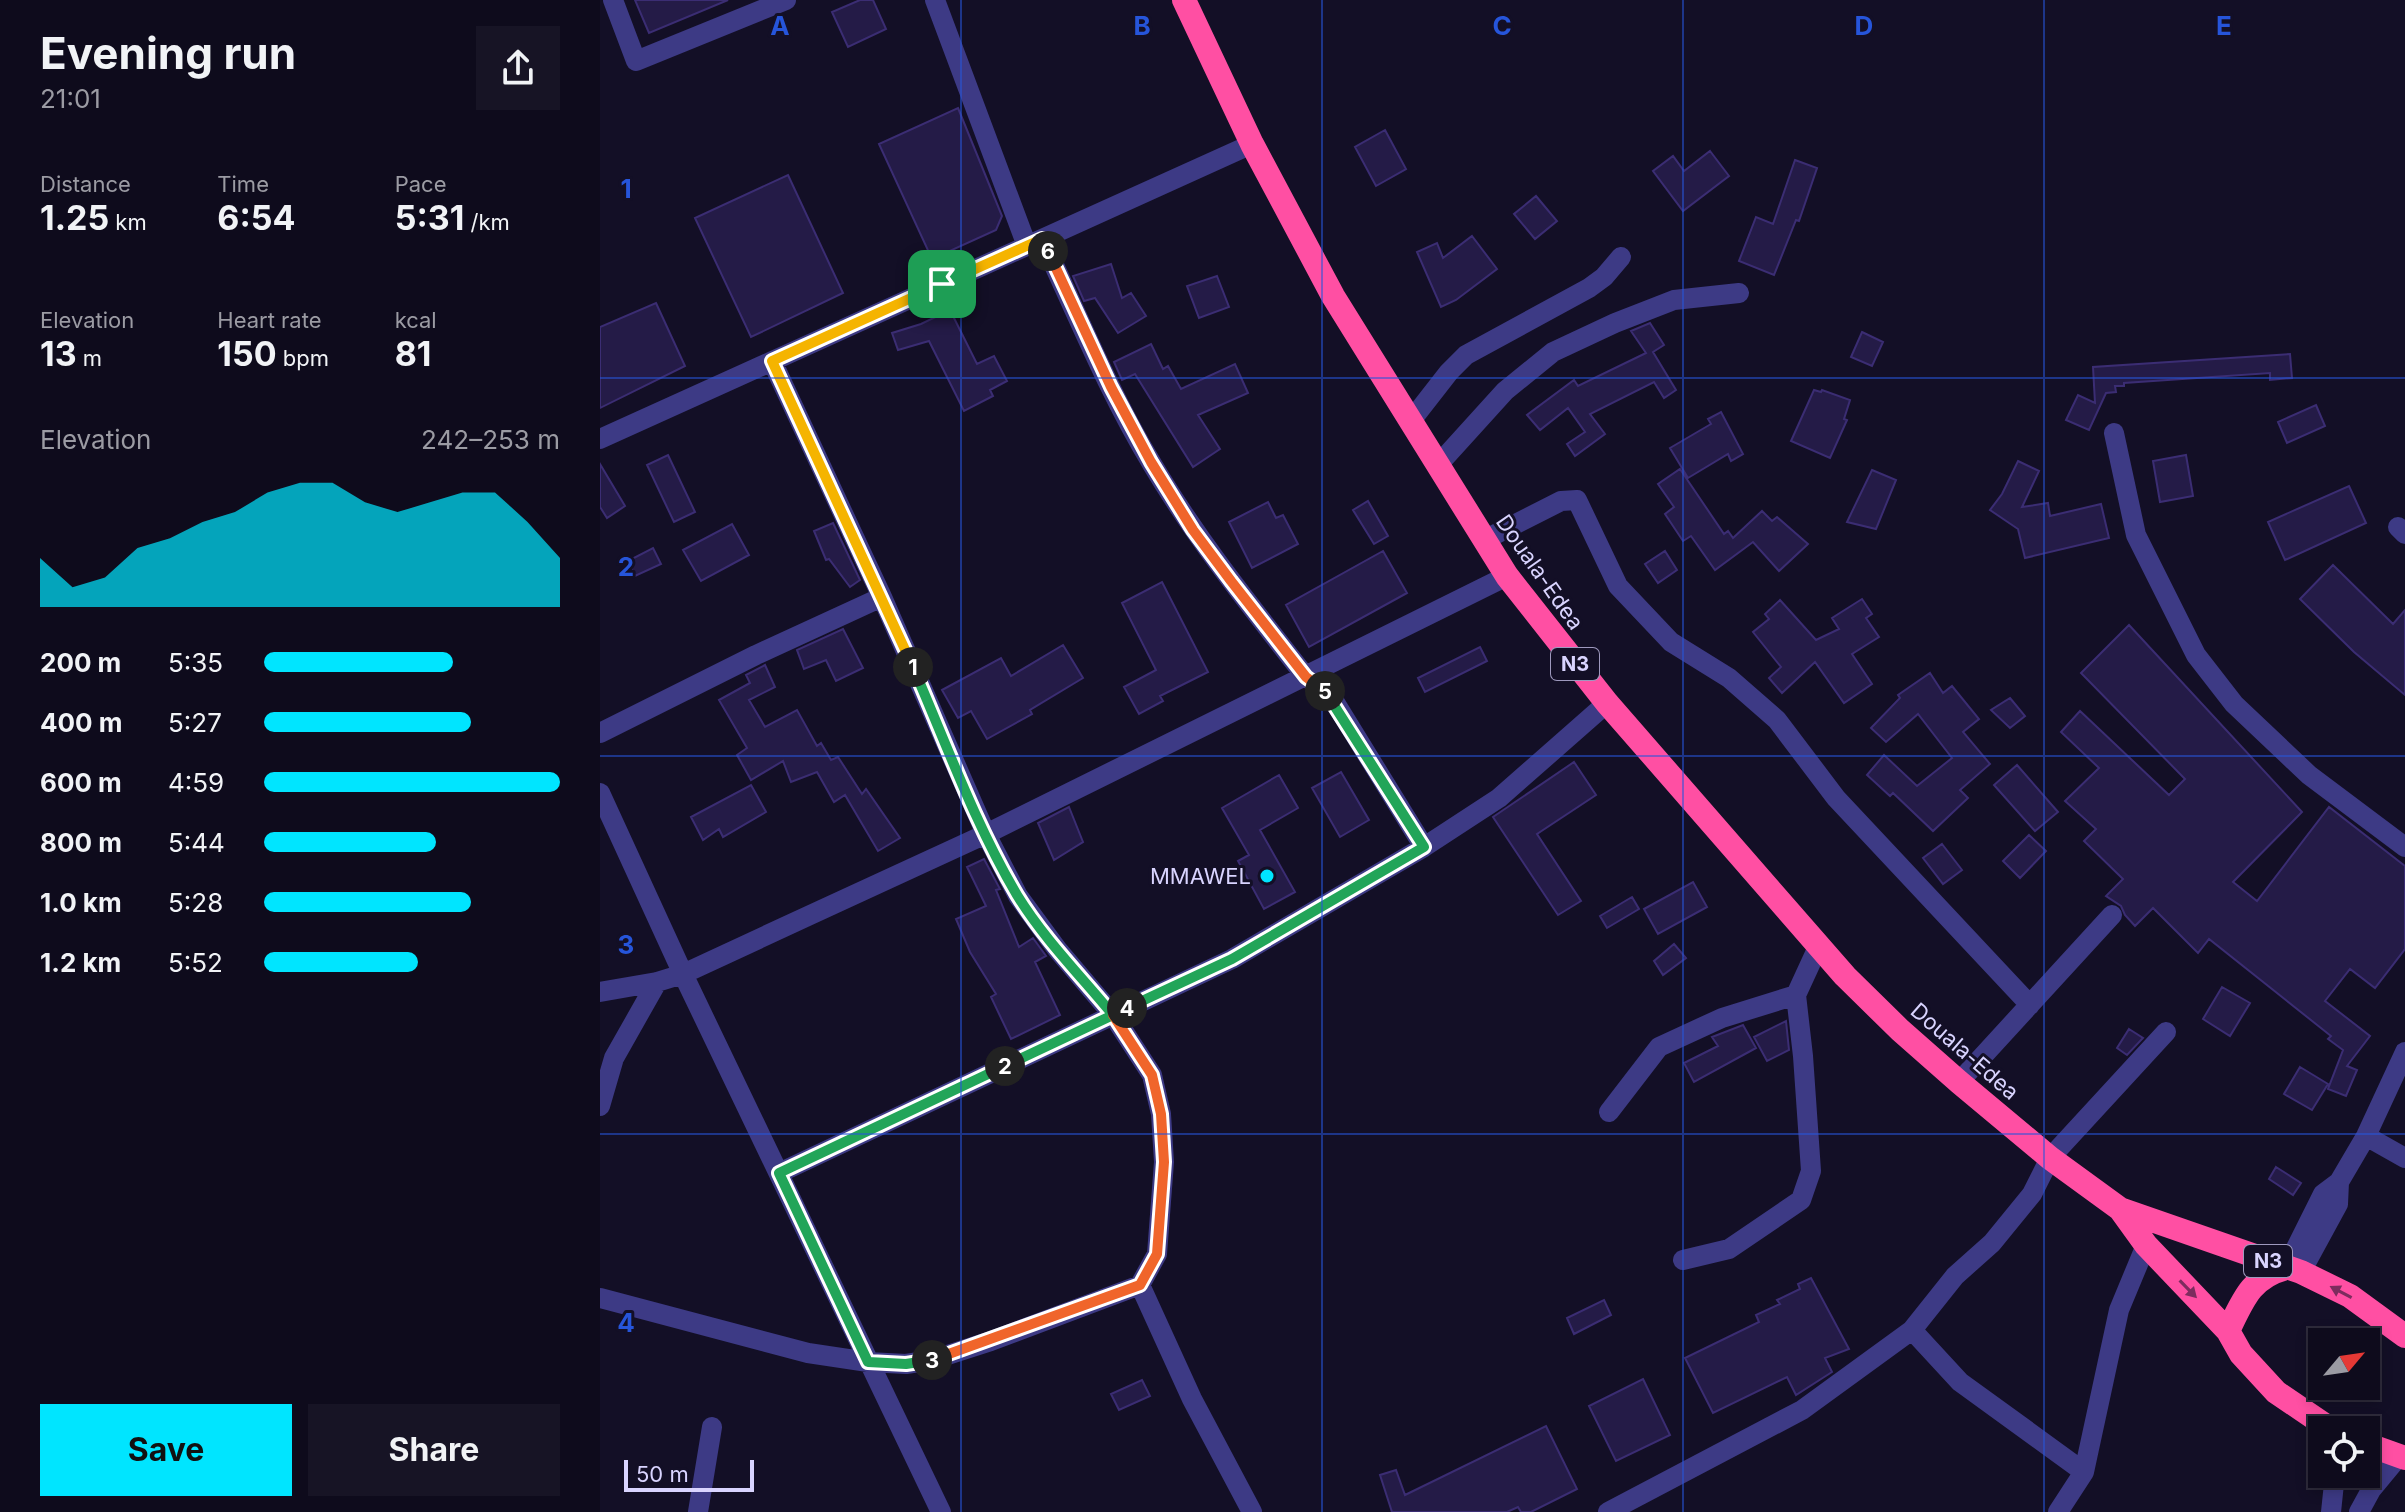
<!DOCTYPE html>
<meta charset="utf-8">
<style>
:root{--surface:#0e0b1c;--page:#171425;--text:#f1f3f6;--muted:#9b9ba3;--line:#2e2b3b;--accent:#00e5ff}
body{margin:0;font-family:Inter,sans-serif;background:var(--page);color:var(--text);height:100vh;display:flex;flex-direction:column;font-size:30px;white-space:nowrap}
*{box-sizing:border-box;margin:0}
p{font-size:26px;color:var(--muted)}
.icon{flex:none;width:44px;height:44px;fill:none;stroke:currentColor;stroke-width:2;stroke-linecap:round;stroke-linejoin:round}
.map{position:relative;flex:1;overflow:hidden}
.sheet{display:flex;flex-direction:column;background:var(--surface);width:600px}
.sheet>*{flex:none}
.needle{width:52px;rotate:61deg}
.fabs{position:absolute;left:1708px;top:1328px;display:grid;gap:16px}
.fabs a{display:grid;place-items:center;width:72px;height:72px;border-radius:0px;background:var(--surface);box-shadow:0 4px 12px #0003,0 0 0 2px var(--line);font-size:40px}
.scale{position:absolute;left:24px;bottom:20px;width:130px;box-sizing:border-box;padding-left:8px;border:4px solid #d9d4ff;border-top:0;font-size:22px;line-height:28px;white-space:nowrap;color:#d9d4ff;-webkit-text-stroke:6px #130f26;paint-order:stroke}
.pin{position:absolute;display:grid;place-items:center;width:68px;height:68px;color:#fff;margin:-34px;border-radius:16px;box-shadow:0 4px 12px #0006}
.km{position:absolute;width:40px;height:40px;margin:-20px;border-radius:50%;background:#222;color:#fff;font-size:22px;line-height:40px;text-align:center}
.round{display:grid;place-items:center;flex:none;width:84px;height:84px;border-radius:0px;background:var(--page)}
.headline{display:flex;align-items:center;justify-content:space-between;height:136px;padding:0 40px}
h1{font-size:44px;font-weight:700;line-height:60px}
.stats{display:grid;grid-template-columns:repeat(3,1fr);gap:12px;height:136px;padding:8px 40px}
.stats div{display:grid;align-content:center}
.stats b{font-size:34px;font-weight:700}
.stats small{font-size:22px;font-weight:400}
.stats p{font-size:22px}
.chart{height:224px;padding:16px 40px}
.chart p{display:flex;justify-content:space-between}
.chart svg{width:100%;height:144px;margin-top:8px;fill:var(--accent);opacity:.7}
.action{display:flex;gap:16px;margin-top:auto;padding:16px 40px}
.action a{flex:1;height:92px;border-radius:0px;background:var(--accent);color:#111;font-size:32px;font-weight:700;line-height:92px;text-align:center}
.action a+a{background:var(--page);color:var(--text)}
ul{padding:0 40px;list-style:none;font-size:26px}
li{display:grid;grid-template-columns:128px 96px 1fr;align-items:center;height:60px}
li i{height:20px;border-radius:10px;background:var(--accent)}
main{display:flex;flex:1;min-height:0}
.map>svg:first-child{display:block}
.building{fill:#241b47;stroke:#3b2d73;stroke-width:2}
.lines{fill:none;stroke-linecap:round;stroke-linejoin:round}
.minor{stroke:#3d3a85;stroke-width:20}
.highway{stroke:#ff4fa3;stroke-width:24}
.oneway{fill:#7d2c5e}
.split-1-casing{stroke:#fff;stroke-width:16}
.split-2-casing{stroke:#fff;stroke-width:16}
.split-3-casing{stroke:#fff;stroke-width:16}
.split-4-casing{stroke:#fff;stroke-width:16}
.split-5-casing{stroke:#fff;stroke-width:16}
.split-6-casing{stroke:#fff;stroke-width:16}
.split-7-casing{stroke:#fff;stroke-width:16}
.split-1{stroke:#f5b400;stroke-width:10}
.split-2{stroke:#22a559;stroke-width:10}
.split-3{stroke:#22a559;stroke-width:10}
.split-4{stroke:#f0652b;stroke-width:10}
.split-5{stroke:#22a559;stroke-width:10}
.split-6{stroke:#f0652b;stroke-width:10}
.split-7{stroke:#f5b400;stroke-width:10}
.grid{fill:none;stroke:#2655da;stroke-width:2;stroke-opacity:0.55}
.poi-dot{fill:#00e5ff;stroke:#130f26;stroke-width:3}
.labels{text-anchor:middle;stroke-width:6;stroke-linejoin:round;paint-order:stroke}
.shield{fill:#130f26;stroke:#9e99be;stroke-width:2}
.shield-label{font-size:20px;font-weight:bold;fill:#d9d4ff}
.street-label{font-size:22px;fill:#d9d4ff;stroke:#130f26}
.poi-label{font-size:22px;fill:#d9d4ff;stroke:#130f26;text-anchor:end}
.grid-label{font-size:26px;text-anchor:middle;font-weight:bold;fill:#2655da;stroke:#130f26;stroke-width:6;stroke-linejoin:round;paint-order:stroke}
</style>
<main>
<section class="sheet">
<div class="headline"><div><h1>Evening run</h1><p>21:01</p></div><a class="round"><svg class="icon" aria-label="share" viewBox="0 0 24 24"><path d="M12 15V3M7 8l5-5 5 5M5 13v7h14v-7"/></svg></a></div>
<div class="stats">
<div><p>Distance</p><b>1.25<small> km</small></b></div>
<div><p>Time</p><b>6:54</b></div>
<div><p>Pace</p><b>5:31<small> /km</small></b></div>
</div>
<div class="stats">
<div><p>Elevation</p><b>13<small> m</small></b></div>
<div><p>Heart rate</p><b>150<small> bpm</small></b></div>
<div><p>kcal</p><b>81</b></div>
</div>
<div class="chart"><p><span>Elevation</span>242–253 m</p>
<svg viewBox="0 0 160 44" preserveAspectRatio="none"><path d="M0 44V29L10 38L20 35L30 26L40 23L50 18L60 15L70 9L80 6L90 6L100 12L110 15L120 12L130 9L140 9L150 18L160 29V44z"/></svg>
</div>
<ul>
<li><b>200 m</b>5:35<i style="width:64%"></i></li>
<li><b>400 m</b>5:27<i style="width:70%"></i></li>
<li><b>600 m</b>4:59<i style="width:100%"></i></li>
<li><b>800 m</b>5:44<i style="width:58%"></i></li>
<li><b>1.0 km</b>5:28<i style="width:70%"></i></li>
<li><b>1.2 km</b>5:52<i style="width:52%"></i></li>
</ul>
<div class="action"><a>Save</a><a>Share</a></div>
</section>
<div class="map">
<svg width="1805" height="1512" viewBox="0 0 1805 1512">
<rect width="100%" height="100%" fill="#130f26"/>
<path class="building" d="M35 0H128L49 33Z
M260 0H273L286 29 248 47 232 12Z
M358 108 402 216 396 230 332 259 279 144Z
M785 130 806 169 776 186 755 147Z
M1110 151 1129 176 1083 211 1053 171 1073 156 1084 171Z
M1195 160 1217 168 1199 221 1196 220 1174 275 1139 261 1156 217 1173 224Z
M188 175 243 293 151 337 95 218Z
M936 196 957 221 935 239 914 214Z
M872 236 897 269 856 300 841 307 817 252 837 243 843 258Z
M511 264 522 298 531 293 546 316 518 333 495 298 484 301 473 276Z
M617 276 629 307 599 318 587 286Z
M56 303 85 366 0 408V327Z
M350 310 377 364 394 356 407 381 390 390 393 396 364 411 329 341 298 350 292 333 321 324Z
M1050 323 1064 345 1053 352 1076 390 1064 398 1054 382 990 414 1005 434 975 456 967 444 985 432 968 408 940 430 927 415 974 380 978 386 1046 353 1031 331Z
M1262 332 1283 342 1272 366 1251 357Z
M551 344 563 369 568 366 581 389 635 364 648 393 598 415 620 449 593 467 535 374 522 380 514 362Z
M1690 354 1692 378 1670 380V373L1524 383V386H1515L1516 392 1506 393 1489 430 1466 420 1478 395 1495 403 1493 367Z
M1214 390 1221 392 1222 390 1250 400 1244 419 1247 420 1230 458 1191 441Z
M1716 405 1725 426 1687 443 1678 422Z
M1121 412 1143 454 1131 461 1128 454 1088 478 1070 448 1111 424 1108 419Z
M68 455 95 512 74 522 47 465Z
M1586 455 1593 496 1560 502 1553 461Z
M1418 461 1439 471 1422 507 1448 503 1450 516 1501 504 1509 538 1425 558 1418 529 1390 510 1402 494Z
M0 464 25 506 7 518 0 507Z
M1080 469 1124 534 1128 531 1133 538 1162 511 1172 521 1177 517 1208 544 1179 571 1153 542 1115 570 1091 536 1083 541 1065 514 1074 507 1058 484Z
M1272 470 1296 480 1276 529 1247 522Z
M1749 486 1766 523 1685 560 1668 522Z
M768 501 788 536 774 544 753 510Z
M668 502 676 518 683 515 698 544 652 568 629 522Z
M233 523 260 580 250 587 229 559 226 560 214 531Z
M132 524 149 555 101 581 83 550Z
M53 548 61 564 35 576 28 561Z
M783 551 807 593 709 647 686 605Z
M1065 551 1077 570 1058 583 1045 564Z
M1733 565 1793 624 1805 610V695L1754 652 1700 599Z
M562 582 608 672 560 696 563 701 539 714 524 687 556 670 522 603Z
M1262 599 1272 614 1266 618 1279 637 1252 654 1272 684 1244 703 1215 662 1182 693 1169 678 1181 667 1153 632 1169 619 1165 614 1180 600 1216 640 1239 629 1232 618Z
M1529 625 1702 812 1633 882 1657 901 1729 807 1805 866V949L1775 988 1750 969 1725 1001 1770 1036 1747 1066 1757 1070 1746 1096 1728 1089 1743 1050 1728 1039 1731 1036 1609 939 1598 953 1553 908 1535 926 1525 915 1521 906 1506 896 1523 879 1484 841 1496 829 1465 801 1499 768 1461 732 1480 711 1569 795 1585 779 1481 673Z
M243 629 263 668 236 681 226 660 204 669 197 650Z
M463 645 483 678 430 710 432 714 387 739 371 711 358 718 342 690 401 658 411 676Z
M880 647 887 661 825 692 818 678Z
M165 665 175 687 149 700 165 727 197 710 217 746 221 743 231 760 238 757 262 794 266 789 300 838 278 851 245 795 234 802 217 772 191 782 183 761 151 780 137 755 147 748 119 700 150 683 146 675Z
M1330 673 1343 693 1352 686 1379 719 1363 732 1390 764 1360 790 1368 798 1333 831 1293 793 1290 796 1267 775 1284 755 1317 786 1352 758 1318 714 1286 742 1271 728 1300 698 1298 695Z
M1410 698 1425 716 1410 728 1391 710Z
M974 762 996 795 937 834 981 901 958 915 893 817Z
M1417 765 1458 812 1435 831 1394 785Z
M741 772 769 820 740 837 712 788Z
M679 775 698 808 660 830 695 892 664 909 638 861 649 855 622 808Z
M151 785 166 812 123 837 119 829 103 840 91 817Z
M469 807 483 842 454 860 438 823Z
M1429 835 1446 851 1420 878 1403 861Z
M1342 844 1362 870 1343 884 1323 858Z
M384 859 400 889 396 890 419 947 433 938 446 956 435 962 460 1015 411 1039 391 997 396 994 370 952 356 919 386 906 367 867Z
M1093 882 1107 907 1058 934 1044 909Z
M1032 897 1039 909 1007 928 1000 916Z
M1074 944 1086 958 1063 975 1054 961Z
M1622 987 1650 1003 1630 1036 1603 1019Z
M1186 1021 1189 1050 1167 1061 1154 1037Z
M1143 1025 1156 1048 1094 1082 1084 1063 1118 1046 1112 1037Z
M1529 1029 1543 1038 1527 1055 1517 1048Z
M1700 1067 1728 1084 1712 1110 1684 1094Z
M1676 1167 1701 1183 1693 1195 1669 1179Z
M1211 1278 1249 1349 1225 1358 1232 1372 1196 1395 1187 1377 1113 1413 1085 1358 1159 1322 1156 1315 1180 1304 1177 1300 1200 1289 1198 1284Z
M1004 1300 1011 1315 974 1334 967 1318Z
M1043 1379 1070 1435 1016 1461 989 1406Z
M542 1380 550 1396 519 1410 511 1394Z
M946 1426 977 1489 931 1512H921L918 1507 907 1512H792L780 1475 796 1470 805 1495Z"/>
<g class="lines">
<path class="minor" d="M13 0 36 61 186 0
M335 0 427 246
M442 239C477 314 509 393 552 464 597 540 652 608 706 677L723 688 734 701 824 847
M810 422 849 372 866 355 989 288 1004 277 1021 257
M1514 433 1536 535 1596 655 1634 704 1709 775 1805 847
M0 439 652 144
M837 466 905 391 953 352 1015 323 1074 300 1139 293
M1798 527 1805 534
M884 540 961 501 977 500 1018 586 1071 642 1129 678 1177 720 1236 798 1430 1005
M0 733 156 655 282 597
M0 793 83 974 341 1512
M0 992 57 982 83 974 208 916 386 834 907 576
M1359 1082 1512 915
M0 1106 14 1058 57 982
M1009 1112 1059 1047 1122 1018 1196 995
M1766 1136 1805 1158
M179 1173 632 959 824 847 899 798 1007 703
M1083 1260 1129 1249 1201 1200 1211 1171 1203 1056 1196 995 1219 945
M1686 1268 1723 1194 1739 1182 1766 1136 1805 1052
M1701 1272 1738 1204 1739 1182
M540 1285 592 1399 652 1512
M0 1298 208 1353 268 1362 306 1364 332 1360 391 1341 540 1285 557 1254 564 1162 561 1114 552 1075 513 1015 457 949 418 896 386 834 282 597 172 361
M1312 1330 1360 1382 1484 1472
M98 1512 112 1427
M1008 1512 1202 1410 1312 1330 1355 1276 1392 1243 1432 1194 1450 1158 1566 1032
M1458 1512 1484 1472 1519 1310 1546 1245
M1731 1512 1735 1474
M1759 1512 1771 1490 1799 1456"/>
<path class="highway" d="M584 0 652 144 733 296 907 576 1007 703 1245 976 1300 1030 1359 1082 1450 1158 1520 1209 1701 1272 1750 1296 1805 1336
M1520 1209 1546 1245 1628 1331 1641 1354 1676 1392 1732 1430
M1628 1331C1643 1300 1651 1277 1686 1268
M1766 1444 1805 1458"/>
</g>
<defs><path id="oneway-solid" d="M-6-.8H1V-3.2L6.5 0L1 3.2V.8H-6Z" transform="scale(2)"/></defs>
<g class="oneway">
<use href="#oneway-solid" transform="translate(1588 1289) rotate(46)"/>
<use href="#oneway-solid" transform="translate(1741 1292) rotate(-152)"/>
</g>
<g class="lines">
<defs>
<path id="split-1" d="M313 667 172 361 342 284"/>
<path id="split-2" d="M313 667C346 743 375 824 417 895 444 939 481 976 513 1015L405 1066"/>
<path id="split-3" d="M332 1360 306 1364 268 1362 179 1173 405 1066"/>
<path id="split-4" d="M332 1360 540 1285 557 1254 564 1162 561 1114 552 1075 513 1015 527 1008"/>
<path id="split-5" d="M527 1008 632 959 824 847 725 691"/>
<path id="split-6" d="M448 251 511 387 551 462 593 530 631 581 706 677 725 691"/>
<path id="split-7" d="M342 284 442 239 448 251"/>
</defs>
<use href="#split-1" class="split-1-casing"/>
<use href="#split-2" class="split-2-casing"/>
<use href="#split-3" class="split-3-casing"/>
<use href="#split-4" class="split-4-casing"/>
<use href="#split-5" class="split-5-casing"/>
<use href="#split-6" class="split-6-casing"/>
<use href="#split-7" class="split-7-casing"/>
<use href="#split-1" class="split-1"/>
<use href="#split-2" class="split-2"/>
<use href="#split-3" class="split-3"/>
<use href="#split-4" class="split-4"/>
<use href="#split-5" class="split-5"/>
<use href="#split-6" class="split-6"/>
<use href="#split-7" class="split-7"/>
</g>
<path class="grid" d="M361 0V1512M722 0V1512M1083 0V1512M1444 0V1512M0 378H1805M0 756H1805M0 1134H1805"/>
<circle class="poi-dot" cx="667" cy="876" r="8"/>
<g class="labels">
<g class="shield">
<rect x="951" y="648" width="48" height="32" rx="6"/>
<rect x="1644" y="1245" width="48" height="32" rx="6"/>
</g>
<g class="shield-label">
<text x="975" y="671">N3</text>
<text x="1668" y="1268">N3</text>
</g>
<g class="street-label">
<text transform="translate(940 572) rotate(55)" y="8">Douala-Edea</text>
<text transform="translate(1365 1051) rotate(41)" y="8">Douala-Edea</text>
</g>
<g class="poi-label">
<text x="651" y="884">MMAWEL</text>
</g>
</g>
<g class="grid-label">
<text x="180" y="35">A</text>
<text x="542" y="35">B</text>
<text x="902" y="35">C</text>
<text x="1264" y="35">D</text>
<text x="1624" y="35">E</text>
<text x="26" y="198">1</text>
<text x="26" y="576">2</text>
<text x="26" y="954">3</text>
<text x="26" y="1332">4</text>
</g>
</svg>
<div class="fabs">
<a><svg class="needle" viewBox="-14 -14 28 28"><path d="M0-13l5 13h-10z" fill="#e53935"/><path d="M0 13l5-13h-10z" fill="#9b9ba3"/></svg></a>
<a><svg class="icon" aria-label="locate" viewBox="0 0 24 24"><circle cx="12" cy="12" r="6"/><path d="M12 2v4M12 18v4M2 12h4M18 12h4"/></svg></a>
</div>
<div class="scale">50 m</div>
<div class="pin" style="left:342px;top:284px;background:#1e9e55"><svg class="icon" aria-label="arrive" viewBox="0 0 24 24"><path d="M6 21V4h12l-3 4 3 4H6"/></svg></div>
<b class="km" style="left:313px;top:667px">1</b>
<b class="km" style="left:405px;top:1066px">2</b>
<b class="km" style="left:332px;top:1360px">3</b>
<b class="km" style="left:527px;top:1008px">4</b>
<b class="km" style="left:725px;top:691px">5</b>
<b class="km" style="left:448px;top:251px">6</b>
</div>
</main>
